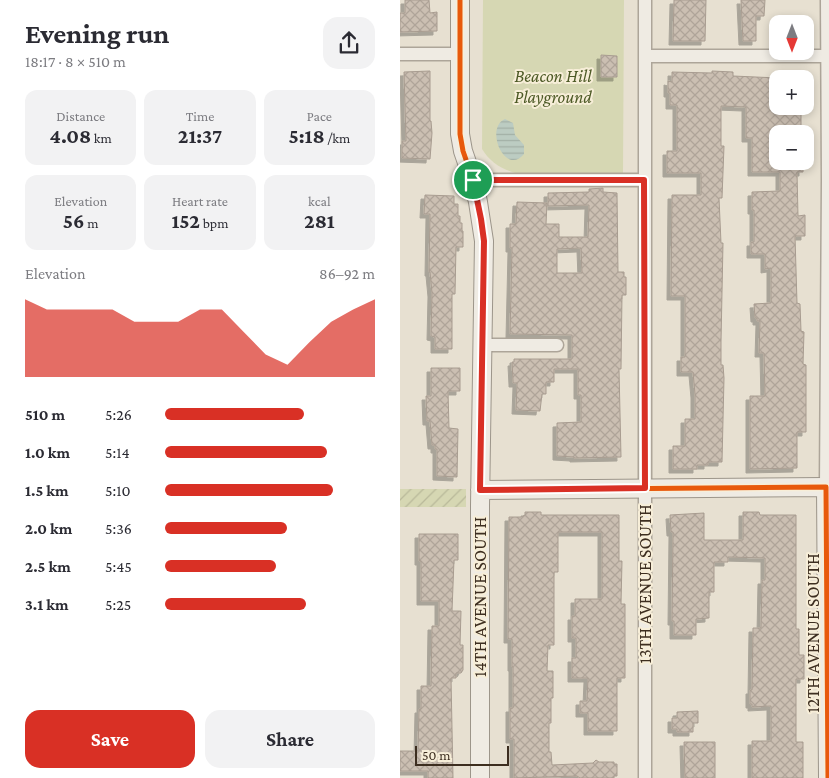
<!DOCTYPE html>
<meta charset="utf-8">
<style>
:root{--surface:#fff;--page:#f2f2f3;--text:#2b2b33;--muted:#7c7c81;--accent:#d93025}
body{margin:0;font-family:"Crimson Pro",serif;background:var(--page);color:var(--text);height:100vh;display:flex;flex-direction:column;font-size:19px;white-space:nowrap}
*{box-sizing:border-box;margin:0}
p{font-size:16px;color:var(--muted)}
.icon{flex:none;width:28px;height:28px;fill:none;stroke:currentColor;stroke-width:2;stroke-linecap:round;stroke-linejoin:round}
.map{position:relative;flex:1;overflow:hidden}
.drawer{display:flex;flex-direction:column;background:var(--surface);width:400px}
.drawer>*{flex:none}
.needle{width:32px;rotate:180deg}
.tools{position:absolute;left:369px;top:15px;display:grid;gap:10px}
.tools a{display:grid;place-items:center;width:45px;height:45px;border-radius:10px;background:var(--surface);box-shadow:0 2px 8px #0003;font-size:25px}
.scale{position:absolute;left:15px;bottom:12px;width:94px;box-sizing:border-box;padding-left:5px;border:2px solid #3d2e20;border-top:0;font-size:14px;line-height:18px;white-space:nowrap;color:#3d2e20;-webkit-text-stroke:4px #f7eed8;paint-order:stroke}
.pin{position:absolute;display:grid;place-items:center;width:42px;height:42px;color:#fff;margin:-21px;border:2px solid #fff;border-radius:50%;box-shadow:0 1px 5px #0007}
.round{display:grid;place-items:center;flex:none;width:52px;height:52px;border-radius:15px;background:var(--page)}
.summary{display:flex;align-items:center;justify-content:space-between;height:85px;padding:0 25px}
h1{font-size:28px;font-weight:700;line-height:38px}
.metrics{display:grid;grid-template-columns:repeat(3,1fr);gap:8px;height:85px;padding:5px 25px}
.metrics div{display:grid;align-content:center;border-radius:12px;background:var(--page);text-align:center}
.metrics b{font-size:21px;font-weight:700}
.metrics small{font-size:14px;font-weight:400}
.metrics p{font-size:14px}
.chart{height:140px;padding:10px 25px}
.chart p{display:flex;justify-content:space-between}
.chart svg{width:100%;height:90px;margin-top:5px;fill:var(--accent);opacity:.7}
.cta{display:flex;gap:10px;margin-top:auto;padding:10px 25px}
.cta a{flex:1;height:58px;border-radius:15px;background:var(--accent);color:#fff;font-size:20px;font-weight:700;line-height:58px;text-align:center}
.cta a+a{background:var(--page);color:var(--text)}
ul{padding:0 25px;list-style:none;font-size:16px}
li{display:grid;grid-template-columns:80px 60px 1fr;align-items:center;height:38px}
li i{height:12px;border-radius:6px;background:var(--accent)}
main{display:flex;flex:1;min-height:0}
.map>svg:first-child{display:block}
.green{fill:#d6d7b3}
.garden{fill:url(#garden-furrows)}
.water{fill:url(#water-rules)}
.building{fill:url(#building-cross-hatch);stroke:#a89c90;fill-rule:evenodd;filter:url(#shadow)}
.lines{fill:none;stroke-linecap:round;stroke-linejoin:round}
.street-casing{stroke:#ada599;stroke-width:15}
.secondary-casing{stroke:#9c958a;stroke-width:20}
.street{stroke:#efebe3;stroke-width:12}
.secondary{stroke:#efebe3;stroke-width:18}
.cycleway-casing{stroke:#f7eed8;stroke-width:8}
.cycleway{stroke:#e8590c;stroke-width:5}
.route-casing{stroke:#fff;stroke-width:10}
.route{stroke:#d93025;stroke-width:6}
.labels{text-anchor:middle;stroke-width:4;stroke-linejoin:round;paint-order:stroke}
.park-label{font-size:18px;font-style:italic;fill:#4d5a26;stroke:#f7eed8}
.street-label{font-size:18px;fill:#3d2e20;stroke:#f7eed8}
</style>
<main>
<section class="drawer">
<div class="summary"><div><h1>Evening run</h1><p>18:17 · 8 × 510 m</p></div><a class="round"><svg class="icon" aria-label="share" viewBox="0 0 24 24"><path d="M12 15V3M7 8l5-5 5 5M5 13v7h14v-7"/></svg></a></div>
<div class="metrics">
<div><p>Distance</p><b>4.08<small> km</small></b></div>
<div><p>Time</p><b>21:37</b></div>
<div><p>Pace</p><b>5:18<small> /km</small></b></div>
</div>
<div class="metrics">
<div><p>Elevation</p><b>56<small> m</small></b></div>
<div><p>Heart rate</p><b>152<small> bpm</small></b></div>
<div><p>kcal</p><b>281</b></div>
</div>
<div class="chart"><p><span>Elevation</span>86–92 m</p>
<svg viewBox="0 0 160 44" preserveAspectRatio="none"><path d="M0 44V6L10 11L20 11L30 11L40 11L50 17L60 17L70 17L80 11L90 11L100 22L110 33L120 38L130 27L140 17L150 11L160 6V44z"/></svg>
</div>
<ul>
<li><b>510 m</b>5:26<i style="width:66%"></i></li>
<li><b>1.0 km</b>5:14<i style="width:77%"></i></li>
<li><b>1.5 km</b>5:10<i style="width:80%"></i></li>
<li><b>2.0 km</b>5:36<i style="width:58%"></i></li>
<li><b>2.5 km</b>5:45<i style="width:53%"></i></li>
<li><b>3.1 km</b>5:25<i style="width:67%"></i></li>
</ul>
<div class="cta"><a>Save</a><a>Share</a></div>
</section>
<div class="map">
<svg width="429" height="778" viewBox="0 0 429 778">
<defs>
<pattern id="garden-furrows" width="10" height="10" patternUnits="userSpaceOnUse" patternTransform="scale(1.25)"><rect width="10" height="10" fill="#d6d7b3"/><path d="M-1 1l2-2M0 10L10 0M9 11l2-2" fill="none" stroke="#b9b99a"/></pattern>
<pattern id="water-rules" width="6" height="5" patternUnits="userSpaceOnUse" patternTransform="scale(1.25)"><rect width="6" height="5" fill="#bcccc2"/><path d="M0 2.5h6" fill="none" stroke="#a2b0a6"/></pattern>
<pattern id="building-cross-hatch" width="8" height="8" patternUnits="userSpaceOnUse" patternTransform="scale(1.25)"><rect width="8" height="8" fill="#cbbfb2"/><path d="M0 0l8 8M0 8l8-8" fill="none" stroke="#afa499"/></pattern>
<filter id="shadow"><feDropShadow dx="-4" dy="4" stdDeviation="0" flood-color="#0004"/></filter>
</defs>
<rect width="100%" height="100%" fill="#e7e0d1"/>
<path class="green" d="M83 0H224L223 173H115C100 168 90 162 82 149Z"/>
<path class="garden" d="M0 489H66V507H0Z"/>
<path class="water" d="M105 119 113 123 115 135 124 145V154C105 177 84 128 105 119Z"/>
<path class="building" d="M5 0H29L30 13 37 12V31L0 32V13H5Z
M274 0H306L305 41H273Z
M341 0H365L364 16H356V41H343Z
M201 55 217 56V77H201Z
M30 71V121H31L32 133 30 159 2 158V141H6L4 72Z
M312 71 333 72V76L378 78V108L401 109V134H378V161H403V172H397L398 216 405 215V236H395L397 303 400 304 401 331 404 332 403 364 406 365V432H397V468L350 469V396H365L364 353H359L360 321H357V318H355L354 304 371 303V268L365 269V254H351V242H354V210H352V192L380 191V172H352V138H346V107L321 106V146H324L322 198H319L321 243H323L321 342V365H323L324 378 322 462H308V465H297V469H273V446H285V419H295V394L293 372H281V357H285V296H271L272 195H301V173H267V151H277V105H270V93H268V81L272 82V72L312 73Z
M203 188V192L217 193 218 272H224V277H226V295H222L221 369H219L221 457 174 458V457L157 456V423L181 422V395H178V369H154V382H146V394H142L140 411 116 410 117 383H113V381L112 362H114V359H172V335L110 334 112 248H110V224H116L117 202 147 203 146 224H159V237H188L189 205 148 206V193L189 192V189ZM181 248 182 273H157V249Z
M25 195 54 196V204H58V216H60V223H62V231H63V247H56L55 294H52V349H35V337L31 336 32 293 30 272H29L30 214H24Z
M31 368H60V391H48L49 428 58 429 57 477 37 476V449H35V445H32L30 421H27L26 396H31Z
M125 512H141V515H219V561H222L221 604H225V678H217V731H188V713H180V701H187L188 678H172V658H176V638H172V616H175V599H202V532H158V572H154V645H148L147 671H153V698H151V723H149V752H151L152 765 193 763 196 760 199 762H214V764H217V776H214V778H180L177 776 114 778V739H110V708H113V667H112V639H108L109 517H121L125 515Z
M343 512H359L360 515H396V629H399V655H404V679H396V742H403V778H352V741H371V706L352 707V704H350V690H352L353 628H361L362 580H365V558L328 557V562H314V592H309V618L296 619V635H274V621H272L273 532H271L270 515 304 513V540H343Z
M19 534H58V560H54L52 611H61L60 645H63V670L61 673H56V678H51L53 778H28V771H0V751H18L19 709H21V686H31L32 626H39V601H21V561H19Z
M298 711V723H293V732H277V729H272V718H277V712Z
M284 742H315V778H285Z"/>
<g class="lines">
<defs>
<path id="street" d="M245 0V778
M427 0 428 181 426 487H429
M0 54H60
M245 56H427
M73 180H244
M83 345H157"/>
<path id="secondary" d="M60 0V134L63 151 73 180 78 202 84 241 80 506V778
M80 490 426 487 428 778"/>
</defs>
<use href="#street" class="street-casing"/>
<use href="#secondary" class="secondary-casing"/>
<use href="#street" class="street"/>
<use href="#secondary" class="secondary"/>
<defs>
<path id="cycleway" d="M60 0V134L63 151 73 180 78 202 84 241 80 490 426 487 428 778"/>
</defs>
<use href="#cycleway" class="cycleway-casing"/>
<use href="#cycleway" class="cycleway"/>
</g>
<g class="lines">
<defs>
<path id="route" d="M73 180H244L245 488 80 490 84 241 81 219Z"/>
</defs>
<use href="#route" class="route-casing"/>
<use href="#route" class="route"/>
</g>
<g class="labels">
<g class="park-label">
<text x="153" y="82">Beacon Hill<tspan x="153" dy="21">Playground</tspan></text>
</g>
<g class="street-label">
<text transform="translate(245 584) rotate(-90)" y="6">13TH AVENUE SOUTH</text>
<text transform="translate(80 597) rotate(-90)" y="6">14TH AVENUE SOUTH</text>
<text transform="translate(413 633) rotate(-90)" y="6">12TH AVENUE SOUTH</text>
</g>
</g>
</svg>
<div class="tools">
<a><svg class="needle" viewBox="-14 -14 28 28"><path d="M0-13l5 13h-10z" fill="#e53935"/><path d="M0 13l5-13h-10z" fill="#7c7c81"/></svg></a>
<a>+</a>
<a>−</a>
</div>
<div class="scale">50 m</div>
<div class="pin" style="left:73px;top:180px;background:#1e9e55"><svg class="icon" aria-label="arrive" viewBox="0 0 24 24"><path d="M6 21V4h12l-3 4 3 4H6"/></svg></div>
</div>
</main>
